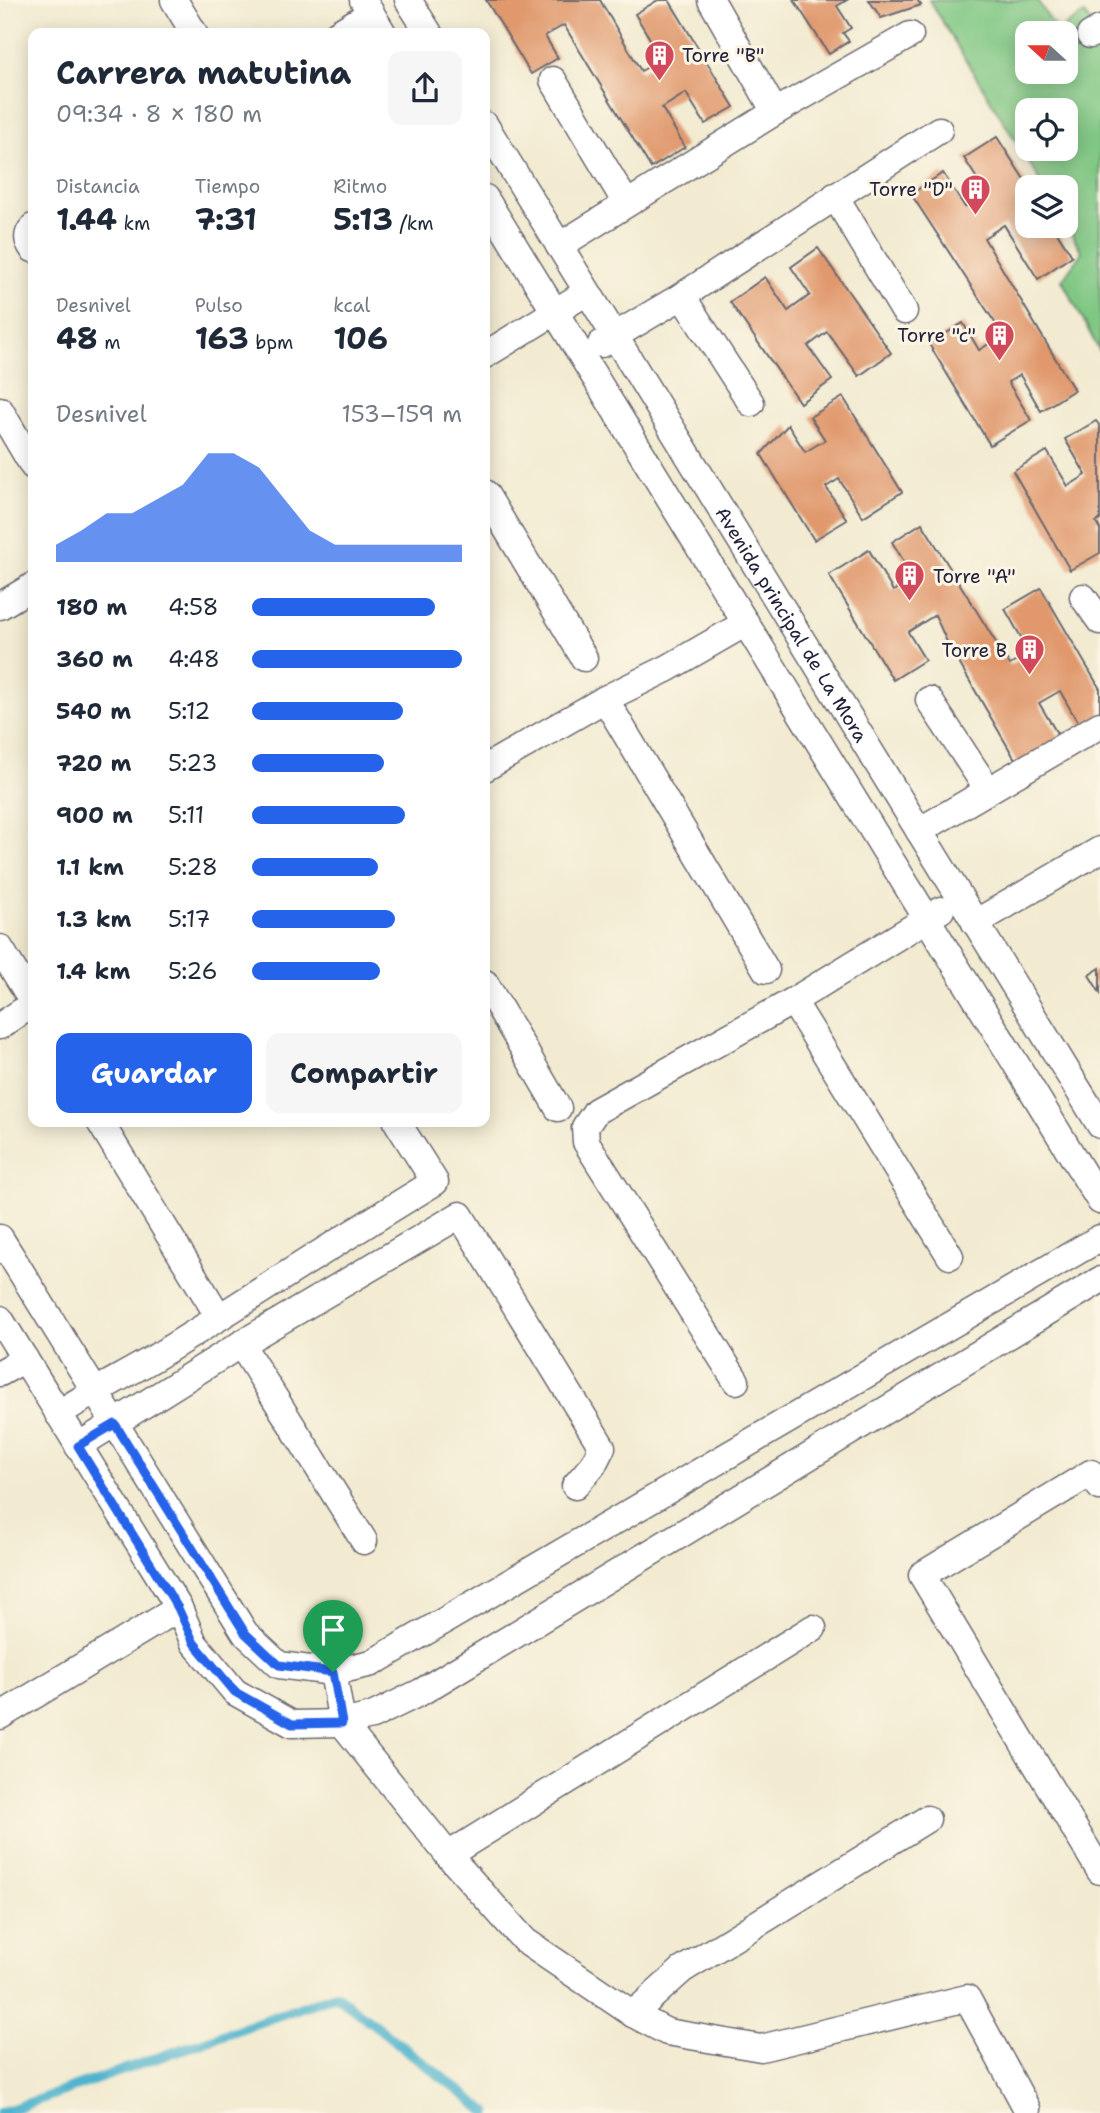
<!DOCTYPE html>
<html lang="es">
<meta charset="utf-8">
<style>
:root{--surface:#fff;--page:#f6f6f7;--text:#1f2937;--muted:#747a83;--accent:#2563eb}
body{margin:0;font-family:"Shantell Sans",sans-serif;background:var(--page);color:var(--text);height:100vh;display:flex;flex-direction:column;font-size:26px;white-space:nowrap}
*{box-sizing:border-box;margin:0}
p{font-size:23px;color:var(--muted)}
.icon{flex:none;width:38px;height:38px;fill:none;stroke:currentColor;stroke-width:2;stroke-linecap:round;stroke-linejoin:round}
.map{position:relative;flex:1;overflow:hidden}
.panel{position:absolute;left:28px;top:28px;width:462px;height:1099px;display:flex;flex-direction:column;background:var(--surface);border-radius:14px;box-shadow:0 4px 18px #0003}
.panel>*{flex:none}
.needle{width:46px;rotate:291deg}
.buttons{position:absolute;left:1015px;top:21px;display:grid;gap:14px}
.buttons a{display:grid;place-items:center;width:63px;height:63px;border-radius:14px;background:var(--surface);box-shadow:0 4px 18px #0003;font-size:35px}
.pin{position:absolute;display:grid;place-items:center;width:60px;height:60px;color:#fff;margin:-72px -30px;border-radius:50% 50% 50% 0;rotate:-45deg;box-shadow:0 0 7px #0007}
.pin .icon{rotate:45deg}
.round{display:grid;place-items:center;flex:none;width:74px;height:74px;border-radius:14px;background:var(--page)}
.headline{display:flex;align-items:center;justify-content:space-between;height:119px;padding:0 28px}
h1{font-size:32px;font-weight:700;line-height:52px}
.metrics{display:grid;grid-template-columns:repeat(3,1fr);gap:10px;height:119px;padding:7px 28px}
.metrics div{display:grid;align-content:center}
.metrics b{font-size:30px;font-weight:700}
.metrics small{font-size:19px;font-weight:400}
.metrics p{font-size:19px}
.chart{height:196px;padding:14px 28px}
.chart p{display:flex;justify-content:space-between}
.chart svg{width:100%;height:126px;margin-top:7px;fill:var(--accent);opacity:.7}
.action{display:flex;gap:14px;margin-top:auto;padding:14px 28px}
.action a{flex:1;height:80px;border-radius:14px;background:var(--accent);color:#fff;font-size:28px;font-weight:700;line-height:80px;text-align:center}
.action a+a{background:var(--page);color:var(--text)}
ul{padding:0 28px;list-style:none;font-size:23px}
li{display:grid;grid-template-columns:112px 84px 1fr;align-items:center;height:52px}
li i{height:18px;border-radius:9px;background:var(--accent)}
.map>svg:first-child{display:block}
.green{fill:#7fc783;stroke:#50745f;stroke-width:2;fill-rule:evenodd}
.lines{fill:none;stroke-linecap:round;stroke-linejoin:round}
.stream{stroke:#4fb4cd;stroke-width:10}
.building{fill:#e0986c}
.minor-casing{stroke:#6b6870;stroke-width:29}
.minor{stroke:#fff;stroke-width:26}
.route-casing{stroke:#fff;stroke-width:14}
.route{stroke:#2563eb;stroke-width:9}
.labels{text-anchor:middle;stroke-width:6;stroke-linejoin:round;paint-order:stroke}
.poi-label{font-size:19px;fill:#22223b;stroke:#fcf5e5;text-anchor:end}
.street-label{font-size:19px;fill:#22223b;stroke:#fcf5e5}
</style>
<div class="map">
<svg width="1100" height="2113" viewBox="0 0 1100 2113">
<rect width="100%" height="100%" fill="#fcf5e5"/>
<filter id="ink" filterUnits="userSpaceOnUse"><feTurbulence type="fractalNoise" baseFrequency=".0143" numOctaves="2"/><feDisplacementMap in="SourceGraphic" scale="14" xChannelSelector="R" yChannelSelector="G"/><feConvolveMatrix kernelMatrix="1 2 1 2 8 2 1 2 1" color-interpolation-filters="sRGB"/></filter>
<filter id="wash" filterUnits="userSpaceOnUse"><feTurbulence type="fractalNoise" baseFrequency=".00686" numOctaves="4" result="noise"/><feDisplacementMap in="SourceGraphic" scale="28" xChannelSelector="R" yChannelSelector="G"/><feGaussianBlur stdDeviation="1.57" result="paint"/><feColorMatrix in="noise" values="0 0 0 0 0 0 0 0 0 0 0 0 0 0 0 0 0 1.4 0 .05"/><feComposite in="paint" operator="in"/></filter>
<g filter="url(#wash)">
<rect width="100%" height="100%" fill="#f2ebd1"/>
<path class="green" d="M929 0H1037L1057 31 1084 14 1100 33V352L1062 280 1082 252 1066 224V187H1044ZM1027 33H1066V72H1027ZM1027 110H1066V149H1027Z"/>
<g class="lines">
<path class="stream" d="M1 2113 336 1995 488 2113"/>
</g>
<g id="blocks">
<path class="building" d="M486 0H600L641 71 662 59 635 14 658 0H669L734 107 705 124 686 93 662 108 685 147 651 168 564 25 545 36 558 58 531 74Z
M794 0H847L837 6 851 28 843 33 849 41 829 54Z
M869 0H917L921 5 881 18Z
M997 137 1029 187 1027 226H1053L1072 256 1038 279 1004 225 984 238 1074 390 1041 411 1020 375 1008 382 1031 420 990 445 929 344 963 323 979 350 1003 335 911 194 943 173 965 207 986 193 964 158Z
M818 248 891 353 859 376 827 332 808 346 832 380 800 403 730 302 765 277 788 311 810 295 791 267Z
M843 397 902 492 863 517 839 479 826 487 847 520 814 540 761 454 788 425 805 452 825 440 810 417Z
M1096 421 1100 426V520L1096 522 1100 529V553L1070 570 1013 471 1047 451 1068 486 1086 475 1065 439Z
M922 523 1010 665 1030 653 1005 609 1041 588 1100 689V717L1081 728 1060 691 1039 703 1061 740 1019 766 947 642 935 615 908 632 925 660 893 680 829 575 869 550 893 591 914 578 892 542Z
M1100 968V993L1089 975Z"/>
</g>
</g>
<g filter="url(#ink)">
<use href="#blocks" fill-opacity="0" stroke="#6b6870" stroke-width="2"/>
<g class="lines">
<defs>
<g id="minor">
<path d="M174 0 194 33"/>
<path d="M363 0 383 33"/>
<path d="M408 0 429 33"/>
<path d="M711 0 775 112"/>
<path d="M338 33 371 13"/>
<path d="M1090 35 1100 29"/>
<path d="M553 80 626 203"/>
<path id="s1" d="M485 125 1100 1125"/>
<path d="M835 196 904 311"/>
<path d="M485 198 1100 1201"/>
<path d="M33 227C26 235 27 241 33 249"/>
<path d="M559 246 775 112 910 35"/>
<path d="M682 296 751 403"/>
<path d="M601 344 682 296 939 130"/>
<path d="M485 355 587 292"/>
<path d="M0 410 33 466"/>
<path d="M485 493 584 658"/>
<path d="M1083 597 1100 621"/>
<path d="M0 606 33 586"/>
<path d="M605 699 766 970"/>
<path d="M929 700 988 790"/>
<path d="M485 768 605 699 668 668 746 623"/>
<path d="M919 831 1100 725"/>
<path d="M975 923 1100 850"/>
<path d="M0 948 33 1002"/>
<path d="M485 983 558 1108"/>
<path d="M793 1001 950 1256"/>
<path d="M0 1026 33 1004"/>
<path d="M100 1122 219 1317"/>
<path d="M0 1238 245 1633 279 1665 333 1672 372 1663 1100 1238"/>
<path d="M0 1319 179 1608 194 1643 235 1692 292 1724 342 1723 372 1716 421 1692 1100 1280"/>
<path d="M241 1344 460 1215 602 1447 593 1465 575 1486"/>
<path d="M0 1373 25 1359"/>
<path d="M736 1381 586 1142 585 1127 596 1111 793 1001 941 910"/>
<path d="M58 1414C92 1391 129 1374 164 1352 255 1295 344 1237 435 1182L397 1122"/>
<path d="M78 1446 241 1344 364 1541"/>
<path d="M1100 1487 1091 1473 922 1575 1100 1871"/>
<path d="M333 1672 342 1723 448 1855 525 1941 633 2014 667 2032 761 2048 967 1998 1027 2109"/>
<path d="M0 1716 179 1608"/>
<path d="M448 1855 813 1628"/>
<path d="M633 2014 682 1970 927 1819"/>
</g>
</defs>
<use href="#minor" class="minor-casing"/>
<use href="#minor" class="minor"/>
</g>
</g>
<g class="lines" filter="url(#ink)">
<defs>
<path id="route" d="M115 1424 245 1633 279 1665 333 1672 342 1723 292 1724 235 1692 194 1643 178 1608 78 1446Z"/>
</defs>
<use href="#route" class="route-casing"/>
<use href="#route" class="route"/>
</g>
<defs>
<symbol id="building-pin" viewBox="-11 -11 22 30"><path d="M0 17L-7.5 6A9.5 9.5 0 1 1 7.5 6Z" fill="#d1495b" stroke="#fcf5e5"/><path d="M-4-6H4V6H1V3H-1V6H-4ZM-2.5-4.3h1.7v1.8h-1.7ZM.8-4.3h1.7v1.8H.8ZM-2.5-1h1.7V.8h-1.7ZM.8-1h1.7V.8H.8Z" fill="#fff"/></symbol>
</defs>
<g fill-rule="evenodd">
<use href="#building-pin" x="642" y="38" width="35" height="47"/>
<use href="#building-pin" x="958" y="172" width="35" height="47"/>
<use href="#building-pin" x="982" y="318" width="35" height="47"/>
<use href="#building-pin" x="892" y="558" width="35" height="47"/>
<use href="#building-pin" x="1012" y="632" width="35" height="47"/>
</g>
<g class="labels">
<g class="poi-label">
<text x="682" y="62" text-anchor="start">Torre "B"</text>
<text x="953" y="196">Torre "D"</text>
<text x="976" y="342">Torre "c"</text>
<text x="933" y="583" text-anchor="start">Torre "A"</text>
<text x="1007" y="657">Torre B</text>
</g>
<g class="street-label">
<text dy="7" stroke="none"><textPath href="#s1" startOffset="586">Avenida principal de La Mora</textPath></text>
</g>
</g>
</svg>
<div class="buttons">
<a><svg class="needle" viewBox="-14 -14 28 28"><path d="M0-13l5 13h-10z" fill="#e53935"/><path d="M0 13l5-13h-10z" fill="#747a83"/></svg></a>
<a><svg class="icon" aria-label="locate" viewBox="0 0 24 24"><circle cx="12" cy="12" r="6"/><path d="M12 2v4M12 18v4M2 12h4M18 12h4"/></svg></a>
<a><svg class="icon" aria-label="layers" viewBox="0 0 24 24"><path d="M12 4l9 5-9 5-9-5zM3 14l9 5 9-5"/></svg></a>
</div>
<div class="pin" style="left:333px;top:1672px;background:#1e9e55"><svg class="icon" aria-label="arrive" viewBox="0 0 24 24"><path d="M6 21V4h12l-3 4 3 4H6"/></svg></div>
<section class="panel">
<div class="headline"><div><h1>Carrera matutina</h1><p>09:34 · 8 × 180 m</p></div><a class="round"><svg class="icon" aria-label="share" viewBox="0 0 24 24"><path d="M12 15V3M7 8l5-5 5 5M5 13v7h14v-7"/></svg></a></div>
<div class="metrics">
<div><p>Distancia</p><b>1.44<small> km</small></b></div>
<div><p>Tiempo</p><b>7:31</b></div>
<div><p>Ritmo</p><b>5:13<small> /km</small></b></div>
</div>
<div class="metrics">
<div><p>Desnivel</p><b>48<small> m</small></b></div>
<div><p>Pulso</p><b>163<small> bpm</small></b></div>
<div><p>kcal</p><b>106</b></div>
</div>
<div class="chart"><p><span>Desnivel</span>153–159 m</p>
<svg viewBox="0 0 160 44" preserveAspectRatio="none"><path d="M0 44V38L10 33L20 27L30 27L40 22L50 17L60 6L70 6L80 11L90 22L100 33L110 38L120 38L130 38L140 38L150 38L160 38V44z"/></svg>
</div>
<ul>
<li><b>180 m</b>4:58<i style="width:87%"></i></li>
<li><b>360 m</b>4:48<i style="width:100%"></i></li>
<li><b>540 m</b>5:12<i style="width:72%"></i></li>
<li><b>720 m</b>5:23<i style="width:63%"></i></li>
<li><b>900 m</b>5:11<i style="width:73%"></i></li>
<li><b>1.1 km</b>5:28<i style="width:60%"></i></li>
<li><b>1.3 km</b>5:17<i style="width:68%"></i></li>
<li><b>1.4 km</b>5:26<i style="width:61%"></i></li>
</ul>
<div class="action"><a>Guardar</a><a>Compartir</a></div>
</section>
</div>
